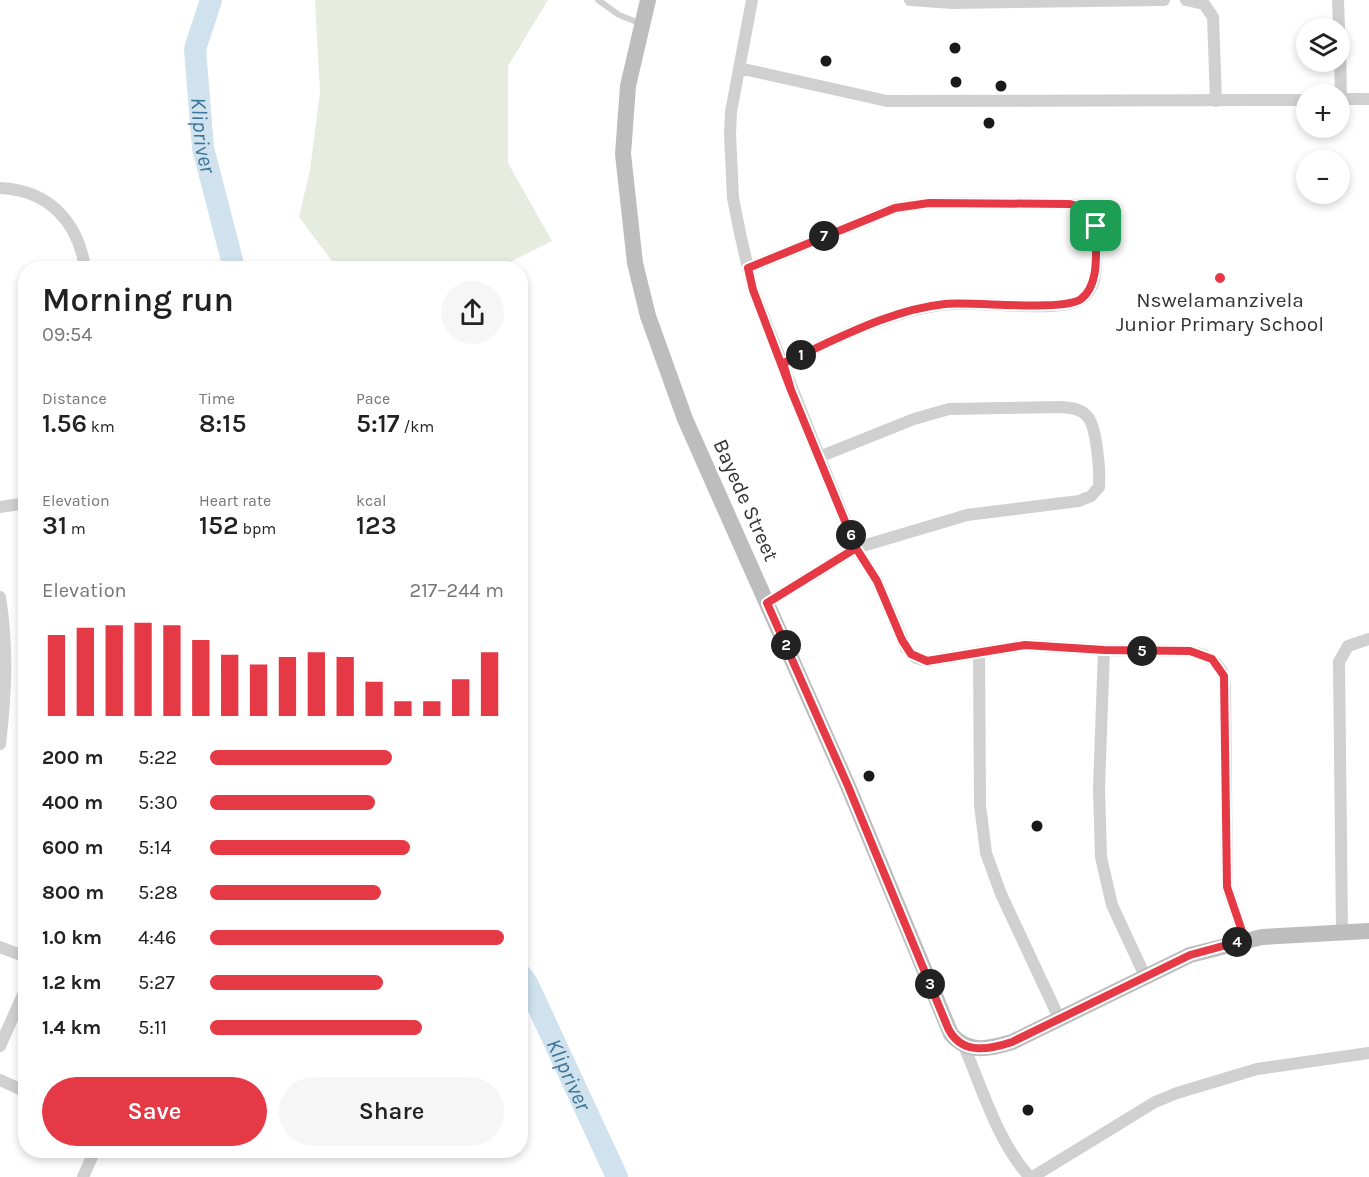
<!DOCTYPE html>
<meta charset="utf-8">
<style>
:root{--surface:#fff;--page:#f6f6f6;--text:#222;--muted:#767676;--accent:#e63946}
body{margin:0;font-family:Karla,sans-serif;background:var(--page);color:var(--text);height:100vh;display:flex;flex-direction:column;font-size:22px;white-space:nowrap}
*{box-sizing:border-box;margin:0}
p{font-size:20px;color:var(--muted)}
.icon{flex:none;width:33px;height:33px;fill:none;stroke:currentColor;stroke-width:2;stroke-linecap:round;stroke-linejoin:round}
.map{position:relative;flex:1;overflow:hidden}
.panel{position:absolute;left:18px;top:261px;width:510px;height:897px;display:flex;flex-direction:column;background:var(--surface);border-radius:24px;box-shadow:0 3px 9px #0003}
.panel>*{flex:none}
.controls{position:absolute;left:1296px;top:18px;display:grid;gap:12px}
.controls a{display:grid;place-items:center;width:54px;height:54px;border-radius:50%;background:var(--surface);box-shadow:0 3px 9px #0003;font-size:30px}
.pin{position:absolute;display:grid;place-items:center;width:51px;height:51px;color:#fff;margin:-26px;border-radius:12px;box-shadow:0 3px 9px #0006}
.km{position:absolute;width:30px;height:30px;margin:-15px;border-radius:50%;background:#222;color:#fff;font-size:16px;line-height:30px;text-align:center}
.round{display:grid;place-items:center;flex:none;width:63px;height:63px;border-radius:32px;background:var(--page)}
.headline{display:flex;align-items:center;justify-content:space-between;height:102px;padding:0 24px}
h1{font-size:33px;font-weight:600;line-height:45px}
.metrics{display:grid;grid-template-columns:repeat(3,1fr);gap:9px;height:102px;padding:6px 24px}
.metrics div{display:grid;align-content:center}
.metrics b{font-size:26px;font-weight:600}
.metrics small{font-size:16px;font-weight:400}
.metrics p{font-size:16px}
.chart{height:168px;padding:12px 24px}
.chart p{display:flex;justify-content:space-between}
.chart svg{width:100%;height:108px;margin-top:6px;stroke:var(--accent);stroke-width:6}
.primary-button{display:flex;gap:12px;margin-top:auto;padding:12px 24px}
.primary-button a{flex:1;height:69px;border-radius:36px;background:var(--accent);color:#fff;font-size:24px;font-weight:600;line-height:69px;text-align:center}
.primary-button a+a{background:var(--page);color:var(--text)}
ul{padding:0 24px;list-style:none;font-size:20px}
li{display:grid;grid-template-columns:96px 72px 1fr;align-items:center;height:45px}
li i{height:15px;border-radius:8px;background:var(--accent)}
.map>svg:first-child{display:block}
.green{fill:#e6ecdf}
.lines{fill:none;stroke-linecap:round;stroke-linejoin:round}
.river{stroke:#cfe2ee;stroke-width:22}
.building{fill:#1a1a1a}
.lane{stroke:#d0d0d0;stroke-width:6}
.street{stroke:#d0d0d0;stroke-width:12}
.secondary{stroke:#bdbdbd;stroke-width:16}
.route-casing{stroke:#fff;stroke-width:12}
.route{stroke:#e63946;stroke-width:8}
.poi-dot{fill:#e63946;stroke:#fff;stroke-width:2}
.labels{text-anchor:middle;stroke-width:6;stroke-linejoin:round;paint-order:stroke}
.poi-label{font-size:21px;fill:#333;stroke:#fff}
.street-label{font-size:21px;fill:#333;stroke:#fff}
.water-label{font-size:22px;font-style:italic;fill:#3f7597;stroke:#fff}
</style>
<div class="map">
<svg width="1369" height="1177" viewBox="0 0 1369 1177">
<rect width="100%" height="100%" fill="#fff"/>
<path class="green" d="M315 0H548L508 66V163L552 241 498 268H337L299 217 310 170 320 92Z"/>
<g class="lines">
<g class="river">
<path id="s1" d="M211 0 195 49 203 148 234 268"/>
<path id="s2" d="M520 974 527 983 617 1177"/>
</g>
</g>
<path class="building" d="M949.5 48a5.5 5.5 0 1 1 11 0a5.5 5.5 0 1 1-11 0Z
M820.5 61a5.5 5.5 0 1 1 11 0a5.5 5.5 0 1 1-11 0Z
M950.5 82a5.5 5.5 0 1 1 11 0a5.5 5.5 0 1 1-11 0Z
M995.5 86a5.5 5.5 0 1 1 11 0a5.5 5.5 0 1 1-11 0Z
M983.5 123a5.5 5.5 0 1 1 11 0a5.5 5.5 0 1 1-11 0Z
M863.5 776a5.5 5.5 0 1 1 11 0a5.5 5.5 0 1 1-11 0Z
M1031.5 826a5.5 5.5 0 1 1 11 0a5.5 5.5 0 1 1-11 0Z
M1022.5 1110a5.5 5.5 0 1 1 11 0a5.5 5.5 0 1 1-11 0Z"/>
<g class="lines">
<path class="lane" d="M598 0 619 15 642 24"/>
<path class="street" d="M752 0 731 112 730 134 733 198 740 233 753 290 856 548 877 581 906 648 916 658 927 661 1025 645 1104 650 1190 651 1204 655 1216 663 1222 671 1225 684 1227 887 1245 940
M910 0 952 3 1164 0
M1186 0 1204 4 1213 17 1216 101
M1338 0 1339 28
M1340 45 1341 99
M739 68 887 101 1306 100
M1340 99H1369
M0 188C49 190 78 222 85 268
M748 268 895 208 929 203 1070 204C1078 206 1088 208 1093 216 1098 227 1097 273 1093 284 1090 291 1084 298 1078 301 1051 313 976 300 941 305 886 312 833 341 783 363
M0 507 26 503
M0 597C8 647 6 693 0 744
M767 603 856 548 967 515 1079 501 1091 496 1099 487C1100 472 1097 426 1087 416 1080 408 1070 408 1060 407L949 409 914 419 819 457
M1104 650 1099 788 1101 857 1112 905 1145 976
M979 652 980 805 986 853 1001 894 1059 1018
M1342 931 1339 662 1348 646 1369 639
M0 947 26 957
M0 1046 26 988
M964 1046C982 1088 997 1140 1028 1175L1034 1176 1155 1102 1177 1093 1257 1069 1369 1053
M0 1080 26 1092
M83 1177 95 1150"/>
<path class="secondary" d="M648 0 628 86 623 154 635 263 648 316 685 419 848 786 951 1034C968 1054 989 1049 1012 1042L1190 955 1262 937 1369 931"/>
</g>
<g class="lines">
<defs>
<path id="route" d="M1096 226C1095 248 1101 284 1081 299 1062 312 974 301 945 304 888 310 834 341 783 363L791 390 856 548 767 603 848 786 948 1028C961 1055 988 1050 1012 1042L1190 955 1245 940 1227 887 1224 676 1212 659 1190 651 1104 650 1025 645 927 661 911 654 902 640 877 581 856 548 791 390 753 290 748 268 895 208 929 203 1070 204C1085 208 1091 211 1096 226"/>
</defs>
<use href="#route" class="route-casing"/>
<use href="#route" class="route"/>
</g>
<circle class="poi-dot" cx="1220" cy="278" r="6"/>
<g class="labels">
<g class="poi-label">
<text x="1220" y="307">Nswelamanzivela<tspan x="1220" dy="24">Junior Primary School</tspan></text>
</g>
<g class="street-label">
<text transform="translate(746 500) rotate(66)" y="7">Bayede Street</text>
</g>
<g class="water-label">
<text dy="8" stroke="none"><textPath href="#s1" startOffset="138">Klipriver</textPath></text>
<text dy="8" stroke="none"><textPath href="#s2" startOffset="112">Klipriver</textPath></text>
</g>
</g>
</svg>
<div class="controls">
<a><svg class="icon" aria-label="layers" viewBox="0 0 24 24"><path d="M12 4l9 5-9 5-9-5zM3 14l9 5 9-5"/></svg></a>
<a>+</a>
<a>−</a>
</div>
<div class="pin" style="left:1096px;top:226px;background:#1e9e55"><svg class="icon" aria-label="arrive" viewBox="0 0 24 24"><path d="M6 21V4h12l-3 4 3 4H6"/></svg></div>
<b class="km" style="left:801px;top:355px">1</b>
<b class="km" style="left:786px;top:645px">2</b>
<b class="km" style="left:930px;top:984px">3</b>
<b class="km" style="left:1237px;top:942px">4</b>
<b class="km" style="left:1142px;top:651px">5</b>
<b class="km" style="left:851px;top:535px">6</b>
<b class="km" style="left:824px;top:236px">7</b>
<section class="panel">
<div class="headline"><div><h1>Morning run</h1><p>09:54</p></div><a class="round"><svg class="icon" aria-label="share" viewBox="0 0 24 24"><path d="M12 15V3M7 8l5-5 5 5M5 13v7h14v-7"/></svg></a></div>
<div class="metrics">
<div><p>Distance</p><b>1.56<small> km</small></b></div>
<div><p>Time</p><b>8:15</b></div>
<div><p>Pace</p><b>5:17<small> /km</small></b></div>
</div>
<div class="metrics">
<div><p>Elevation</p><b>31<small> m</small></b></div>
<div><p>Heart rate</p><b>152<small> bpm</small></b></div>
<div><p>kcal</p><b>123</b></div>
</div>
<div class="chart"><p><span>Elevation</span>217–244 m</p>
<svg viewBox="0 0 160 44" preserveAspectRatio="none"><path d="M5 44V11M15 44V8M25 44V7M35 44V6M45 44V7M55 44V13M65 44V19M75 44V23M85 44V20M95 44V18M105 44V20M115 44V30M125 44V38M135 44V38M145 44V29M155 44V18"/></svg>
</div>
<ul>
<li><b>200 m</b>5:22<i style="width:62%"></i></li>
<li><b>400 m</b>5:30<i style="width:56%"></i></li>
<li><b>600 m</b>5:14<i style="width:68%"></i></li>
<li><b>800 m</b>5:28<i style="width:58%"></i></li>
<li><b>1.0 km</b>4:46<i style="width:100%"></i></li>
<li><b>1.2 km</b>5:27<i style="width:59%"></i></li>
<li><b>1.4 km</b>5:11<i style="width:72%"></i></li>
</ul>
<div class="primary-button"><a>Save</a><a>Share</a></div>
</section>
</div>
